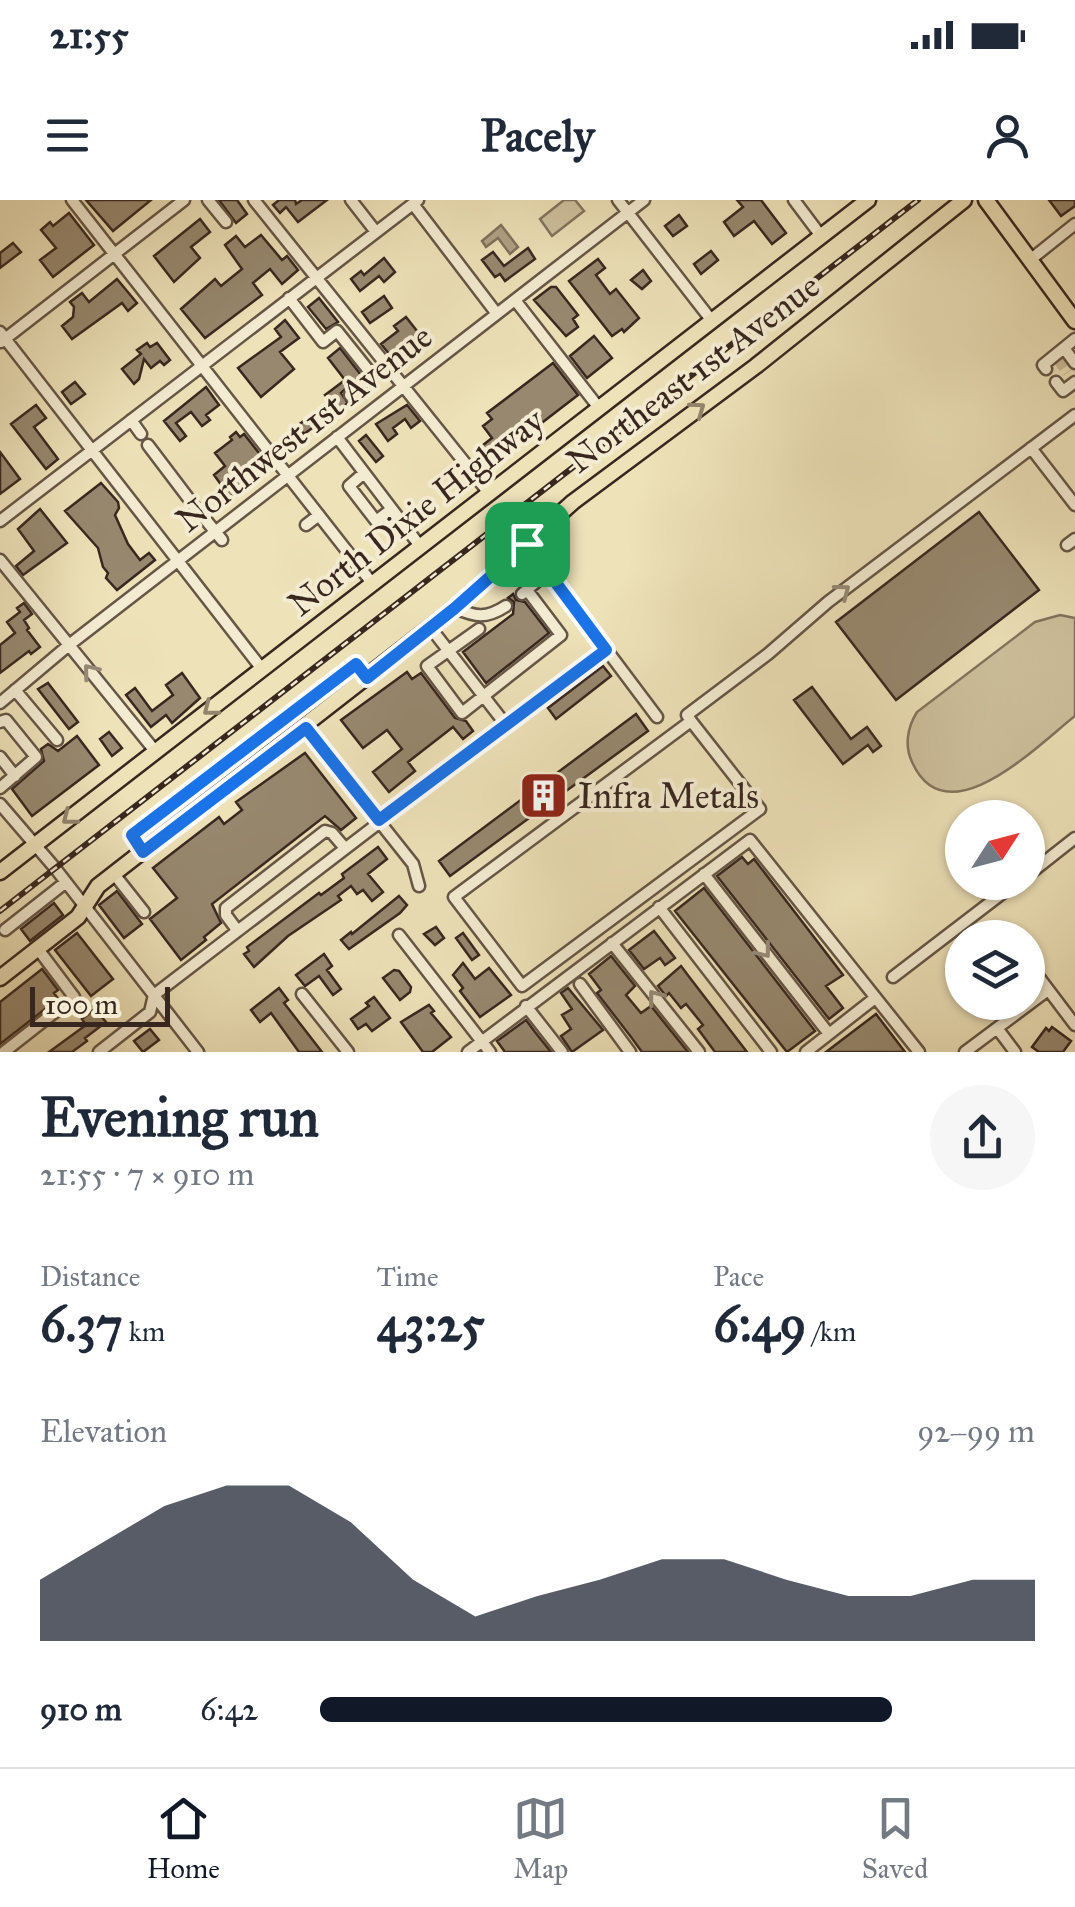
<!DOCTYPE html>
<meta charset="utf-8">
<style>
:root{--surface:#fff;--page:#f6f6f7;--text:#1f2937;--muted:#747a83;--line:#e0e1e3;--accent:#111827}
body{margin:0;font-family:"IM FELL Great Primer",serif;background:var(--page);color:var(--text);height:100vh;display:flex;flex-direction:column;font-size:38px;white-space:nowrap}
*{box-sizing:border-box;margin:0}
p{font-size:32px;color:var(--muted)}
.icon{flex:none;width:55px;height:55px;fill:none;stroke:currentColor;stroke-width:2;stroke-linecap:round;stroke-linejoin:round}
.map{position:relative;height:852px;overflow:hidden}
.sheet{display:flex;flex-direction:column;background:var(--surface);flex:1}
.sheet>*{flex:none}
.needle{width:65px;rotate:54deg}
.buttons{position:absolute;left:945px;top:600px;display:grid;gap:20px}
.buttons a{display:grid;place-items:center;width:100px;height:100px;border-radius:50%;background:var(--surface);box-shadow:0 2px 8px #0004;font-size:50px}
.scale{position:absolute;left:30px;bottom:25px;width:140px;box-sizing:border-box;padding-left:10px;border:5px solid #38271f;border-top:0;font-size:28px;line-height:35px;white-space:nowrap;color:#38271f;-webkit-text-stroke:8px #f4ecd2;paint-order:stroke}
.pin{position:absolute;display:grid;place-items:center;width:85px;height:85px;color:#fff;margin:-42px;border-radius:20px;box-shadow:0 5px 15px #0006}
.round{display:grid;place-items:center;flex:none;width:105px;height:105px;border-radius:52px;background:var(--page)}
.summary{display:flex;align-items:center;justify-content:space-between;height:170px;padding:0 40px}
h1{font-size:55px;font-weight:700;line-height:75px}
.figures{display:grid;grid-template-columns:repeat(3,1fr);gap:15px;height:170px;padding:10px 40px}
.figures div{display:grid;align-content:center}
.figures b{font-size:50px;font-weight:700}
.figures small{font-size:28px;font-weight:400}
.figures p{font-size:28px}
.chart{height:280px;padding:20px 40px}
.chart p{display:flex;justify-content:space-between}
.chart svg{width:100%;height:180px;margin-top:10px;fill:var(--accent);opacity:.7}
ul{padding:0 40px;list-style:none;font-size:32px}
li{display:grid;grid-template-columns:160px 120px 1fr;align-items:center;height:75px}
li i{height:25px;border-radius:12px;background:var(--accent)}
.status{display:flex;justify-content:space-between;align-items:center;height:70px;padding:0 50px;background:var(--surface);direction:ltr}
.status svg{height:28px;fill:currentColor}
header{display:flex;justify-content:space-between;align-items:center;height:130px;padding:0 40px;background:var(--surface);font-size:45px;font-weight:700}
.tabs{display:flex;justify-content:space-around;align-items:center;height:140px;border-top:2px solid var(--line);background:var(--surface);font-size:28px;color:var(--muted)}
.tabs a{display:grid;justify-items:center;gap:5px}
.tabs .active{color:var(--accent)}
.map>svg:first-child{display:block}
.green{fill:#cfc29f;stroke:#84745f;stroke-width:2.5}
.water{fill:#b0a285;stroke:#80715c;stroke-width:2.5}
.building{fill:#97886f;stroke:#38271f;stroke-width:2.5}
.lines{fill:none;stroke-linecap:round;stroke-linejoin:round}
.minor-tunnel{stroke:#cabd9a;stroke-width:10;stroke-dasharray:10 5;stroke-linecap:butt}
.minor-casing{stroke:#665646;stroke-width:15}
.major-casing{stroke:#38271f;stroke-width:19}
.minor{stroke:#f4ecd2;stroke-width:10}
.major{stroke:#eee2b9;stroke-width:14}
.rail-casing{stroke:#38271f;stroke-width:6}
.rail{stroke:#f4ecd2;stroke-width:2.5;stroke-dasharray:8;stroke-linecap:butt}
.oneway{stroke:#93846c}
.oneway2{stroke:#968a78}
.route-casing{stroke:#fff;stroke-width:20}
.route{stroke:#1a73e8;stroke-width:12}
.labels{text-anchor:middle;stroke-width:8;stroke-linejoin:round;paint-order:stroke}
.street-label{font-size:35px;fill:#38271f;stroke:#f4ecd2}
.poi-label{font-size:35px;fill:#38271f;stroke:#f4ecd2;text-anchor:start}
</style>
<div class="status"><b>21:55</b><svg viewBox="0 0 49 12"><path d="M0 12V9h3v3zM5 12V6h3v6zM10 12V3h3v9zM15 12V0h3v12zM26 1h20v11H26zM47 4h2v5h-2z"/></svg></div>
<header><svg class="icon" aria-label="menu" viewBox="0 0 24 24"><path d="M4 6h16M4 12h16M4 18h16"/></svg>Pacely<svg class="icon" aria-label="person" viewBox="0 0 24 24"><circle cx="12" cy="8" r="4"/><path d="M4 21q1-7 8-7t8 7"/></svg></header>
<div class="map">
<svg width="1075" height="852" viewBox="0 0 1075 852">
<rect width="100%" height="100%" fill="#eee2b9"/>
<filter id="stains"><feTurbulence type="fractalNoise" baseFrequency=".002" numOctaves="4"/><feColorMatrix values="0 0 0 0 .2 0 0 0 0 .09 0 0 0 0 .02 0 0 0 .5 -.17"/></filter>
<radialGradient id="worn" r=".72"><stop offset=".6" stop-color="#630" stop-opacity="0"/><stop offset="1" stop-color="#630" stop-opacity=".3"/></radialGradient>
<path class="green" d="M564 0H575L584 11 552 36 540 19Z
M1060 415 1075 418V516C1039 544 948 638 913 564 904 547 907 528 917 512L1035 422Z"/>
<path class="water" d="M501 25 518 47 510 54 498 38 486 47 482 41Z"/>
<path class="building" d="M86 0H151L113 31Z
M219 0H237L247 14 236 23Z
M279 0H295L296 4 302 0H327L298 22 286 7 280 13 273 5Z
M737 0H761L786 33 772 44 754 21 734 36 724 22 743 7Z
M1049 0H1075V6L1061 16Z
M69 13 94 45 53 77 40 60 56 48 41 30 50 22 53 26Z
M679 15 687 26 673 36 665 26Z
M200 19 210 32 191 47 200 58 174 82 154 56Z
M261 35 282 60 287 56 298 70 282 84 270 69 253 83 262 95 205 138 181 109 215 79 221 86 242 69 225 45 236 36 245 47Z
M13 43 21 52 0 68V53Z
M528 48 535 59 505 81 500 74 495 77 482 60 493 52 504 66Z
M711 51 718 60 701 74 694 64Z
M384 58 395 72 384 82 379 76 360 91 351 79 361 71 364 75Z
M598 59 605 68 596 75 610 94 616 89 639 118 624 132 622 129 612 136 569 81Z
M643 70 651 81 642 89 631 80Z
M117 79 137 103 128 111 122 103 72 139 62 126 73 117 74 107 70 102 82 93 89 102Z
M551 87H556L578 115 573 119 578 127 566 136 534 100Z
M384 96 392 108 370 123 362 112Z
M319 98 338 122 326 129 308 107Z
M406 117 424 140 398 165 381 144 398 131 394 126Z
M285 120 299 138 280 152 294 169 261 197 238 168 281 137 275 129Z
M594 136 612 158 587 178 570 156Z
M147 143 150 147 157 143 170 160 164 165 160 161 151 168 144 159 139 179 134 184 122 169 141 154 137 150Z
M340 148 361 175 341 193 348 203 329 217 331 220 321 226 319 223 304 234 297 226 330 201 325 195 345 180 328 158Z
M553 163 578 195 513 245 509 241 486 258 478 249 492 238 483 226 492 219 487 213Z
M75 182 85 194 71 204 62 192Z
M206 187 219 205 206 215 210 220 202 226 191 212 176 223 186 236 180 241 164 221Z
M36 205 46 218 34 227 58 259 46 269 11 224Z
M407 205 420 221 411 228 405 219 393 228 397 234 388 241 376 224Z
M236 232 240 237 244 234 270 267 230 297 214 275 225 266 215 253 232 240 230 237Z
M366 235 383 256 376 262 359 241Z
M0 252 20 279 0 294Z
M101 283 118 302 119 308 115 315 128 344 140 360 149 353 155 360 117 390 106 378 108 373 103 367 98 348 65 311Z
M40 309 67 343 23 375 16 366 34 351 18 329Z
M979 312 1039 390 896 500 836 422Z
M513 394 516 400 525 402 549 433 486 483 463 452 513 414 514 402 508 398Z
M24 403 32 414 24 420 29 428 27 430 40 447 31 454 29 451 0 473V445L15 433 7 422 20 412 17 408Z
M603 466 611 476 556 519 548 508Z
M407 472 412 479 421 473 455 518 466 521 473 531 463 539 453 527 408 562 415 571 389 592 373 572 402 549 387 530 363 548 341 520Z
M182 473 200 498 172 523 166 515 151 527 126 495 135 488 152 511 173 495 166 485Z
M48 483 78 522 69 529 38 489Z
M812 487 851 539 867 527 881 546 873 552 868 545 843 564 794 500Z
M636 514 648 531 450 676 439 661Z
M109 532 122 548 112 556 100 539Z
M77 536 99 565 32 616 12 589 44 561 41 549 48 544 58 551Z
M305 553 356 618 341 630 325 616 212 704 221 723 204 737 206 740 181 760 150 719 177 698 153 668 219 617 224 624 242 610 236 602Z
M378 647 387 659 368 674 383 692 372 701 363 690 357 694 351 686 338 696 341 700 288 736 254 767 244 754 249 751 247 747 319 693 321 695 344 678 342 674Z
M742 657 748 664 754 659 843 775 826 786 843 808 829 819 717 676Z
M704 688 815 831 787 852 675 711Z
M117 691 142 724 124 738 99 705Z
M399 696 407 705 400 713 349 749 341 740 351 732 352 734Z
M54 703 63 715 30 741 21 729Z
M436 727 444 738 435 745 424 734Z
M654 731 675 758 665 765 660 758 644 769 629 750Z
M77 733 113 779 91 796 55 750Z
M463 733 479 755 472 760 456 738Z
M324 754 332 766 327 770 341 789 333 795 319 776 305 786 296 775Z
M611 756 635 786 626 795 641 813 651 806 688 852H642L631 837 597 793 601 790 589 774Z
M463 763 475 779 489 768 511 795 480 817 460 791 463 788 453 775Z
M681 766 690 778 747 852H715L698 829 703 825 686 804 681 808 669 793 666 796 658 786Z
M42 769 58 790 54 793 58 799 0 844V802Z
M394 770 399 771 411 787 410 792 400 800 383 778Z
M279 788 288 800 284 803 322 852H299L271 813 260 822 251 810Z
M568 788 603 830 572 852 561 836 571 829 562 815 572 809 561 793Z
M374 797 390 818 372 831 366 824 358 829 351 819 369 806 366 803Z
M429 805 434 811 431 813 451 837 432 852H423L401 822Z
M95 809 106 822 85 838 87 841 72 852H49L86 825 82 819Z
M876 814 905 852H826Z
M526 820 535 832 551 852H505L497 841Z
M1052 827 1071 841 1063 852H1039L1032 847 1046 828 1049 831Z
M150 829 159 840 143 852 134 841Z"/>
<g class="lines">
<path class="minor-tunnel" d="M1058 160 1067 173"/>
<defs>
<path id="minor" d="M72 0 372 383
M208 0 226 22
M254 0 489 293
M351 0 376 32
M618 0 712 121
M794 0 821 36
M413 4 497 114
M1030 60 1075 24
M289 98 323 142 337 131 373 176 386 166
M515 100 599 208
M0 132 262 469
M1 142 184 0
M1064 148 1075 163
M1046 169 1043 165 1075 139
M1056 182 1063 191 1075 182
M350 195 373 176
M131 220 141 234
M337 237 420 346
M148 245 195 307
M1031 248 1075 305
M364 273 349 286 376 321 392 309
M205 319 222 340
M0 321 418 0
M306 325 319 315
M527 344 657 517
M1067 345 1075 339
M0 360 155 551
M522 394 548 372
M455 408C476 417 486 419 506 406
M430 427 506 525
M479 429 427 466 462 513 561 435 527 390
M15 490 57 540
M0 503 69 445 644 0
M691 521 760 609 522 786 454 697Z
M691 521 687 515 768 454 828 402 1075 215
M0 522 6 520 36 557 0 588
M305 528 413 664 419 686
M0 557 15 576
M0 604 55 668 198 852
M143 652 131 635 356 464 367 478
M114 674 144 712
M704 674 829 834
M1028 675 1075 638
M659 707 771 852
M5 730 66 682
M237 730 226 715V708L325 631 332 633 344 647
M399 735 490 852
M612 743 699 852
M1038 776 1075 825
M893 777 1017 682
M580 784 630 852
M302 794 348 852
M526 806 562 852
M997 828 1015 852
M4 852 74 797 38 749
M99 852 150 812 154 795 606 449
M468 852 750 640 919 852
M806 852 875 798
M965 852 1048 790"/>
<path id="major" d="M986 0 1075 121
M0 672 868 0
M0 778 78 717 98 686 455 408 573 302 756 166 964 0"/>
</defs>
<use href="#minor" class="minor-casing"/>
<use href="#major" class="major-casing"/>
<use href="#minor" class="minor"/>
<use href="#major" class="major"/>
<defs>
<path id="rail" d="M0 711 918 0"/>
</defs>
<use href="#rail" class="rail-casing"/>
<use href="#rail" class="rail"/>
</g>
<defs><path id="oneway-chevron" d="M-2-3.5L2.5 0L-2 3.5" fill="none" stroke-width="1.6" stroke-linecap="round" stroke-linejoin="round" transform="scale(2.5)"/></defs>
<g class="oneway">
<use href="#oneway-chevron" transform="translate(698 209) rotate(-36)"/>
<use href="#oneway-chevron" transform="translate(210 509) rotate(142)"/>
<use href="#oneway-chevron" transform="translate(69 618) rotate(142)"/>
</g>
<g class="oneway2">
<use href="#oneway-chevron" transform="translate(843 391) rotate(-37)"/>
<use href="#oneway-chevron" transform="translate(90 471) rotate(-129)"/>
<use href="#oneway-chevron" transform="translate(764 751) rotate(52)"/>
<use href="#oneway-chevron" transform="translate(655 797) rotate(-128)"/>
</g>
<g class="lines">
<defs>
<path id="route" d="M527 344 606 450 379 620 306 528 143 652 132 635 356 464 367 478 455 408Z"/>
</defs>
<use href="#route" class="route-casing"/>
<use href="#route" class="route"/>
</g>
<defs>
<symbol id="building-square" viewBox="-11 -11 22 22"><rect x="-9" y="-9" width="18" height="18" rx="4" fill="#8f2418" stroke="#f4ecd2"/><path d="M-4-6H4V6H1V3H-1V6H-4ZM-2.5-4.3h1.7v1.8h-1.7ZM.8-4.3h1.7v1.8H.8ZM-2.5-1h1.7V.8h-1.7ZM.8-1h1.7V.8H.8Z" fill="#fff"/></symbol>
</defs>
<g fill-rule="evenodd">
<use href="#building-square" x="516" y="568" width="55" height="55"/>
</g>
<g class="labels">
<g class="street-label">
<text transform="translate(693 173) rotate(-37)" y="12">Northeast 1st Avenue</text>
<text transform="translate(304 228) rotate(-38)" y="12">Northwest 1st Avenue</text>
<text transform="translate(416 312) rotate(-38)" y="12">North Dixie Highway</text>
</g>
<g class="poi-label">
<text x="578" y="608">Infra Metals</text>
</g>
</g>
<rect width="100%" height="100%" filter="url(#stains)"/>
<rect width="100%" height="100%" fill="url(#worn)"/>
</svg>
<div class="buttons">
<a><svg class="needle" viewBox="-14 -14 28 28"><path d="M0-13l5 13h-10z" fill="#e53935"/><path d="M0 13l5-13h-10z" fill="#747a83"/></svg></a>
<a><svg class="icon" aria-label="layers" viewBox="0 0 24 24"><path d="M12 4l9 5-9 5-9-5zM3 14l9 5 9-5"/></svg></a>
</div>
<div class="scale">100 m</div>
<div class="pin" style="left:527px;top:344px;background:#1e9e55"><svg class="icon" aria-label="arrive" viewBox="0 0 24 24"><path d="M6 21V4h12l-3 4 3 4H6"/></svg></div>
</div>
<section class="sheet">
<div class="summary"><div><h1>Evening run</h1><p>21:55 · 7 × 910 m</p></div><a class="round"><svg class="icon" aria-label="share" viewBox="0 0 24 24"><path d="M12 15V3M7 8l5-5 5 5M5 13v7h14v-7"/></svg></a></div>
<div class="figures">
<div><p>Distance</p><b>6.37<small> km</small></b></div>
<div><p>Time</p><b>43:25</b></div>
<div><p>Pace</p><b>6:49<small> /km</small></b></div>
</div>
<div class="chart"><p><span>Elevation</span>92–99 m</p>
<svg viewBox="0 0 160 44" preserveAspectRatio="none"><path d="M0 44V29L10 20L20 11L30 6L40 6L50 15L60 29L70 38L80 33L90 29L100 24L110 24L120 29L130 33L140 33L150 29L160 29V44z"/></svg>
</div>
<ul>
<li><b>910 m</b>6:42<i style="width:80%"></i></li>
</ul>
</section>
<nav class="tabs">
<a class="active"><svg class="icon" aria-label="home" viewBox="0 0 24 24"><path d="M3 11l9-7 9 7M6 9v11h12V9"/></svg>Home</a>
<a><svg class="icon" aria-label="map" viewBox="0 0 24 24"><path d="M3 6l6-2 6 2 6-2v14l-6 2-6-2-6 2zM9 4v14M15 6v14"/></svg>Map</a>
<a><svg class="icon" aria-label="saved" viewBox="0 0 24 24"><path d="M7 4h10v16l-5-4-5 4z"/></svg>Saved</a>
</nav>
